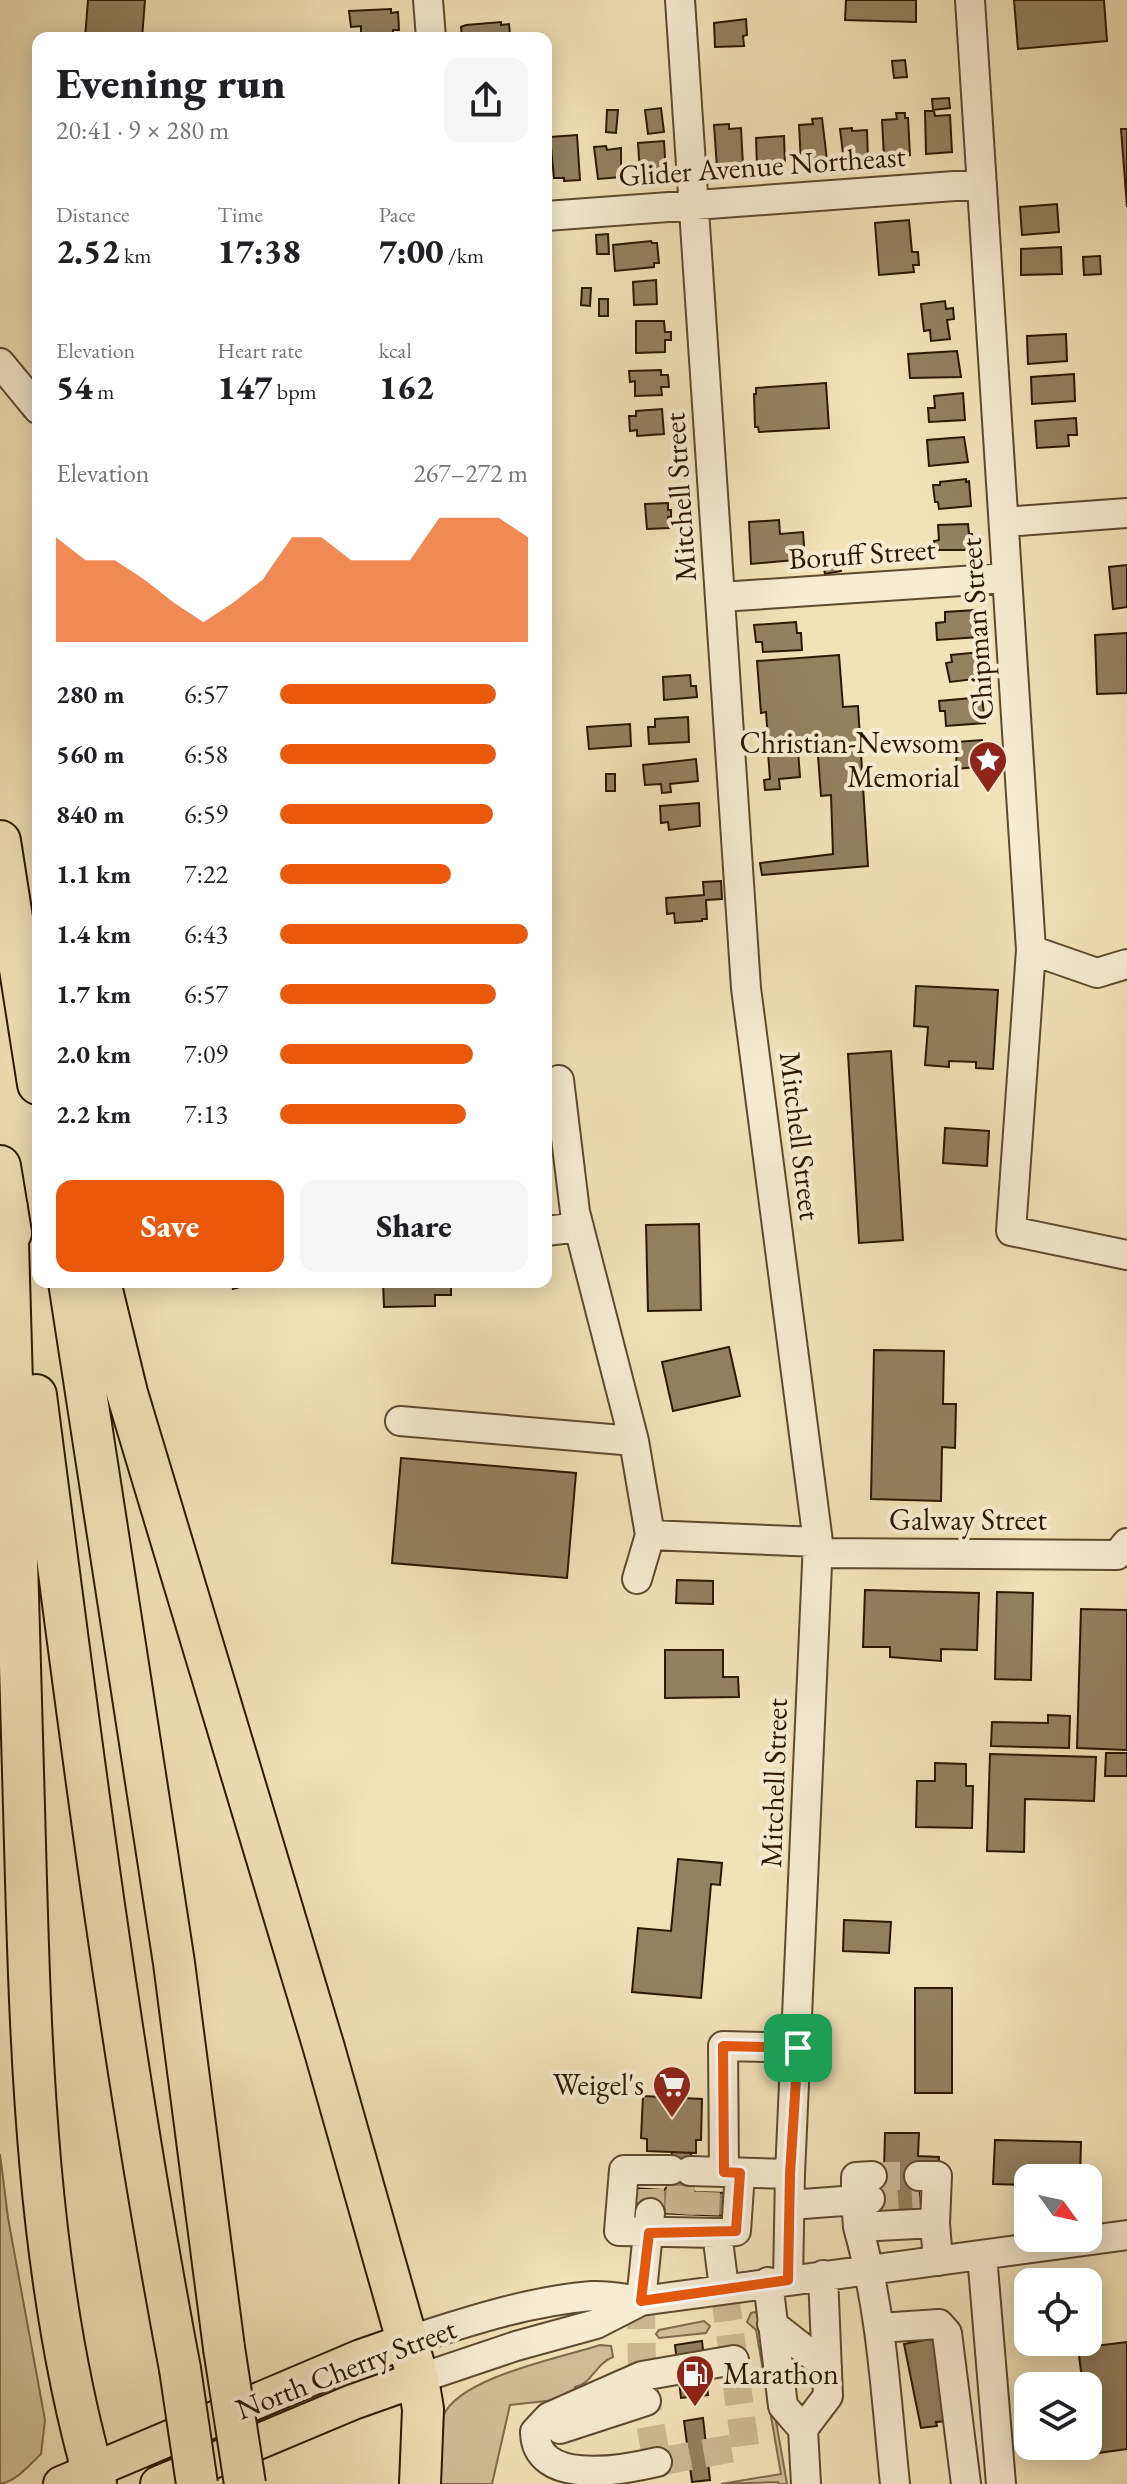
<!DOCTYPE html>
<meta charset="utf-8">
<style>
:root{--surface:#fff;--page:#f6f6f6;--text:#202124;--muted:#757577;--accent:#ea580c}
body{margin:0;font-family:"EB Garamond",serif;background:var(--page);color:var(--text);height:100vh;display:flex;flex-direction:column;font-size:30px;white-space:nowrap}
*{box-sizing:border-box;margin:0}
p{font-size:26px;color:var(--muted)}
.icon{flex:none;width:44px;height:44px;fill:none;stroke:currentColor;stroke-width:2;stroke-linecap:round;stroke-linejoin:round}
.map{position:relative;flex:1;overflow:hidden}
.drawer{position:absolute;left:32px;top:32px;width:520px;height:1256px;display:flex;flex-direction:column;background:var(--surface);border-radius:16px;box-shadow:0 4px 20px #0003}
.drawer>*{flex:none}
.needle{width:52px;rotate:123deg}
.controls{position:absolute;left:1014px;top:2164px;display:grid;gap:16px}
.controls a{display:grid;place-items:center;width:88px;height:88px;border-radius:16px;background:var(--surface);box-shadow:0 4px 20px #0003;font-size:40px}
.pin{position:absolute;display:grid;place-items:center;width:68px;height:68px;color:#fff;margin:-34px;border-radius:16px;box-shadow:0 4px 12px #0006}
.round{display:grid;place-items:center;flex:none;width:84px;height:84px;border-radius:16px;background:var(--page)}
.overview{display:flex;align-items:center;justify-content:space-between;height:136px;padding:0 24px}
h1{font-size:44px;font-weight:800;line-height:60px}
.metrics{display:grid;grid-template-columns:repeat(3,1fr);gap:12px;height:136px;padding:8px 24px}
.metrics div{display:grid;align-content:center}
.metrics b{font-size:34px;font-weight:800}
.metrics small{font-size:22px;font-weight:400}
.metrics p{font-size:22px}
.chart{height:224px;padding:16px 24px}
.chart p{display:flex;justify-content:space-between}
.chart svg{width:100%;height:144px;margin-top:8px;fill:var(--accent);opacity:.7}
.cta{display:flex;gap:16px;margin-top:auto;padding:16px 24px}
.cta a{flex:1;height:92px;border-radius:16px;background:var(--accent);color:#fff;font-size:32px;font-weight:800;line-height:92px;text-align:center}
.cta a+a{background:var(--page);color:var(--text)}
ul{padding:0 24px;list-style:none;font-size:26px}
li{display:grid;grid-template-columns:128px 96px 1fr;align-items:center;height:60px}
li i{height:20px;border-radius:10px;background:var(--accent)}
.map>svg:first-child{display:block}
.green{fill:#d1bf99;stroke:#7f6b4c;stroke-width:2}
.building{fill:#938160;stroke:#2d1700;stroke-width:2}
.lines{fill:none;stroke-linecap:round;stroke-linejoin:round}
.minor-tunnel{stroke:#cbb993;stroke-width:28;stroke-dasharray:28 14;stroke-linecap:butt}
.minor-casing{stroke:#5e4a2e;stroke-width:32}
.major-casing{stroke:#2d1700;stroke-width:38}
.highway-casing{stroke:#2d1700;stroke-width:44}
.minor{stroke:#f7ecd1;stroke-width:28}
.major{stroke:#f2e2b8;stroke-width:34}
.highway{stroke:#f2e2b8;stroke-width:40}
.highway-bridge-casing{stroke:#2d1700;stroke-width:44;stroke-linecap:butt}
.highway-bridge{stroke:#f2e2b8;stroke-width:40}
.route-casing{stroke:#fff;stroke-width:16}
.route{stroke:#ea580c;stroke-width:10}
.labels{text-anchor:middle;stroke-width:8;stroke-linejoin:round;paint-order:stroke}
.street-label{font-size:30px;fill:#2d1700;stroke:#f7ecd1}
.poi-label{font-size:30px;fill:#2d1700;stroke:#f7ecd1;text-anchor:end}
</style>
<div class="map">
<svg width="1127" height="2484" viewBox="0 0 1127 2484">
<rect width="100%" height="100%" fill="#f2e2b8"/>
<filter id="stains"><feTurbulence type="fractalNoise" baseFrequency=".0025" numOctaves="4"/><feColorMatrix values="0 0 0 0 .2 0 0 0 0 .09 0 0 0 0 .02 0 0 0 .5 -.17"/></filter>
<radialGradient id="worn" r=".72"><stop offset=".6" stop-color="#630" stop-opacity="0"/><stop offset="1" stop-color="#630" stop-opacity=".3"/></radialGradient>
<path class="green" d="M0 2154 8 2218 45 2420 41 2454C29 2465 17 2481 0 2484Z
M757 2312 787 2484H779L778 2482 721 2484 781 2474 756 2330 747 2322 751 2313Z
M704 2321 710 2326 706 2333 659 2338 656 2334 659 2330Z
M600 2345 611 2346 613 2357C596 2363 592 2384 575 2387L573 2398 510 2405 492 2484H434C436 2463 434 2435 443 2416 460 2377 560 2358 600 2345Z"/>
<path class="building" d="M88 0H145L142 38H85Z
M846 0H916V22L845 20Z
M1014 0H1104L1107 41 1018 49Z
M391 9V13L398 12 399 30H393V34L361 36V26L351 27 349 11Z
M746 19 747 35 743 36 744 46 715 47 714 23Z
M501 22V25L509 24 510 34H502V38H462L461 27 466 25Z
M905 60 907 77 894 78 892 61Z
M949 98 950 108 933 110 932 99Z
M661 108 664 132 648 134 645 110Z
M607 110H618L616 133 606 132Z
M925 111H934L935 116 950 115 952 152 926 154Z
M896 113H905V118H908L910 155 884 158 882 120 897 119Z
M822 118 827 160 801 163 799 125 813 124 812 119Z
M729 124V129L741 128 743 166 717 168 714 125Z
M852 128V131L867 130 868 160 844 162 840 129Z
M1121 129H1127V207Z
M577 135 580 180 564 181V178H554L550 137Z
M784 136 785 165 757 166 756 138Z
M664 141 666 174 640 173 638 143Z
M606 146 607 150 621 148V177L598 179 594 147Z
M1057 204 1059 232 1022 235 1020 207Z
M909 220 912 252H918L919 265H913L914 272 879 275 875 223Z
M608 234 609 254H597L596 235Z
M651 241 652 243H657L659 263H654V267L615 271 613 245Z
M1061 247 1062 274 1021 275V249Z
M1100 256 1101 274 1084 275 1083 257Z
M656 280 657 304 634 305 633 282Z
M582 288H591L590 306 581 305Z
M599 299H608V316H599Z
M945 301 946 309 953 308 954 319 947 320 950 339 931 341 930 330 924 331 921 304Z
M636 321H664L665 332H671V340H665V352L636 353Z
M1066 334 1067 361 1028 364 1027 336Z
M957 351 961 377 910 378 908 354Z
M661 370V375H668L669 387H661L662 395 635 396V381L630 382 629 371Z
M1074 374 1075 401 1032 404 1031 377Z
M826 383 829 428 759 432 758 427H755L754 394H756V388Z
M963 393 965 420 929 422 928 408H935L934 396Z
M662 409 664 434 637 436V430L630 431 629 416H636V411Z
M1076 418 1077 435H1068L1069 446 1037 448 1035 421Z
M964 437 968 462 929 466 927 440Z
M966 479V482L969 481 971 506 939 509 938 502H935L933 485H940V482Z
M668 503V510H671V517H668L669 528 647 529 645 504Z
M779 520 780 534 803 532 805 559 751 564 749 522Z
M968 524 969 534H972L973 550H935L934 541 939 540 938 525Z
M837 554 841 571 825 574 822 557Z
M1127 565V607L1113 609 1109 567Z
M975 610 979 637 937 640 936 623 945 622V612Z
M796 622 797 633H801L802 650 763 652 762 642H756L754 625Z
M1127 633V693L1097 694 1095 635Z
M980 652 983 678 950 682 946 663 952 662 951 655Z
M839 655 843 707 858 706 868 866 762 875 760 863 833 854 831 795 821 796 817 743 790 744V737L768 739 766 712 761 713 757 661Z
M690 675 691 686H696L697 697 664 700 663 677Z
M982 697 985 723 946 726 945 711H940L939 701Z
M688 717 689 742 649 744 648 727H655V719Z
M630 724 631 746 589 749 587 727Z
M982 740V742H986L989 766 956 769 957 742Z
M798 750 800 777 779 779 780 789 765 790 764 780 770 779 768 752Z
M696 759 698 781 670 784 671 792 662 793 661 784 645 785 643 765Z
M606 774H615V791H606Z
M699 803 700 826 669 830 668 822 661 823 660 806Z
M721 881 722 899 706 900 707 919H702V921L675 923 674 913 667 914 666 898 704 895 703 882Z
M916 986 998 990 993 1069 976 1068V1062L949 1061V1067L925 1065 928 1027 914 1026Z
M891 1051 903 1240 859 1243 848 1054Z
M945 1128 989 1131 987 1166 943 1163Z
M699 1224 701 1310 648 1311 646 1225Z
M231 1282H257L233 1289Z
M383 1282H451V1295H435V1306L384 1307Z
M729 1347 740 1396 673 1411 662 1362Z
M874 1350 944 1351 943 1404H956L955 1448 942 1447 941 1501 871 1499Z
M401 1458 576 1473 567 1578 392 1563Z
M677 1580 713 1581V1604L676 1603Z
M865 1590 979 1593 977 1650 941 1649V1661L890 1657V1647H863Z
M997 1592 1033 1593 1031 1680 995 1679Z
M1081 1609 1127 1610V1750L1077 1748Z
M665 1650H723V1677H738L739 1697 665 1698Z
M1048 1715 1070 1716 1069 1748 991 1746 992 1722 1048 1723Z
M1106 1753H1127V1776H1105Z
M990 1754 1096 1757 1094 1801 1025 1799 1024 1852 987 1851Z
M935 1763 966 1764V1786H973L972 1828 916 1827 917 1781H935Z
M678 1859 722 1863 720 1885 711 1884 701 1998 632 1992 638 1928 671 1931Z
M844 1920 891 1922 889 1953 843 1951Z
M915 1988H952V2093H915Z
M643 2096 702 2099 701 2140H696V2153L647 2151V2139L641 2138Z
M885 2133H919L918 2156 939 2157 938 2173 920 2172 918 2213 869 2217 884 2169Z
M995 2140 1081 2142 1080 2178H1028V2185L993 2184Z
M672 2152 691 2153 690 2185 695 2192 727 2193 726 2216 631 2212 632 2188 664 2190 670 2184Z
M935 2338 947 2421 936 2422 937 2426 921 2428 904 2344Z
M702 2341 708 2395 681 2398 675 2345Z
M1127 2342V2449L1091 2454 1088 2386H1083L1078 2348Z
M703 2418 710 2480 692 2482 684 2421Z"/>
<g class="lines">
<path class="minor-tunnel" d="M872 2176H919
M870 2199 919 2196
M650 2213V2189
M679 2214 682 2170
M705 2215 706 2192
M641 2301 642 2376 657 2462 745 2446 724 2288"/>
<defs>
<path id="minor" d="M428 0 431 38
M680 0 746 988 818 1542 790 2174 788 2280
M970 0 1031 950 1011 1231 1127 1255
M546 216 982 184
M0 363 38 409
M1004 522 1127 513
M721 597 1007 578
M1031 950 1097 973 1127 964
M559 1080 575 1212 634 1441 650 1535 637 1579
M546 1231 579 1227
M400 1421 634 1441
M650 1535 818 1542
M818 1553 1117 1555 1127 1543
M671 2170H624L619 2231 717 2233 724 2288
M690 2171 724 2172
M790 2174 724 2172 723 2046 798 2048
M919 2176H937L935 2223
M870 2199 856 2200V2177L872 2176
M790 2205 856 2200 858 2227 935 2223 938 2261
M858 2227C882 2311 886 2398 895 2484
M717 2233 736 2231 740 2173
M982 2255 1001 2484
M768 2282 783 2406 803 2429 828 2396 823 2275
M641 2301 650 2213
M772 2324 827 2367
M879 2328 939 2324 947 2333 966 2484
M407 2341C466 2322 529 2301 592 2296 608 2295 625 2299 641 2301L1127 2235
M418 2379 516 2346 596 2324 641 2301
M560 2429 646 2401
M803 2429 806 2484
M657 2462C615 2472 536 2484 535 2432L549 2417 642 2376 734 2360"/>
<path id="major" d="M61 2484 361 2357 407 2341
M158 2484 353 2402 418 2379"/>
<path id="highway" d="M0 841 38 1084
M0 1166 11 1233
M7 1207C13 1407 19 1607 24 1807 30 2029 34 2270 96 2484
M69 1282 174 1963 224 2348
M100 1282 127 1393 324 2048 418 2379 423 2409 420 2484
M36 1395C78 1721 119 2047 180 2369"/>
</defs>
<use href="#minor" class="minor-casing"/>
<use href="#major" class="major-casing"/>
<use href="#highway" class="highway-casing"/>
<use href="#minor" class="minor"/>
<use href="#major" class="major"/>
<use href="#highway" class="highway"/>
<defs>
<path id="highway-bridge" d="M224 2348 245 2484
M180 2369 197 2484"/>
</defs>
<use href="#highway-bridge" class="highway-bridge-casing"/>
<use href="#highway-bridge" class="highway-bridge"/>
</g>
<g class="lines">
<defs>
<path id="route" d="M723 2046 798 2048 790 2174 788 2280 641 2301 649 2233 736 2231 740 2173 724 2172Z"/>
</defs>
<use href="#route" class="route-casing"/>
<use href="#route" class="route"/>
</g>
<defs>
<symbol id="sight-pin" viewBox="-11 -11 22 30"><path d="M0 17L-7.5 6A9.5 9.5 0 1 1 7.5 6Z" fill="#8f2418" stroke="#f7ecd1"/><path d="M0-6L1.8-2.2L6-1.7L2.9 1.2L3.7 5.4L0 3.3L-3.7 5.4L-2.9 1.2L-6-1.7L-1.8-2.2Z" fill="#fff"/></symbol>
<symbol id="supermarket-pin" viewBox="-11 -11 22 30"><path d="M0 17L-7.5 6A9.5 9.5 0 1 1 7.5 6Z" fill="#8f2418" stroke="#f7ecd1"/><path d="M-6-5.5h2.5l.6 2H6L4.5 2H-2.5L-4.4-4H-6ZM-1.5 3.2a1.3 1.3 0 1 0 .1 0ZM3 3.2a1.3 1.3 0 1 0 .1 0Z" fill="#fff"/></symbol>
<symbol id="fuel-pin" viewBox="-11 -11 22 30"><path d="M0 17L-7.5 6A9.5 9.5 0 1 1 7.5 6Z" fill="#8f2418" stroke="#f7ecd1"/><path d="M-5.5-6h7V0h2V4h1.3V-2.5L3-4.5l.8-.8L6-3V5H2.5V1h-1V6h-7ZM-4.2-4.7v3.2H.2V-4.7Z" fill="#fff"/></symbol>
</defs>
<g fill-rule="evenodd">
<use href="#sight-pin" x="966" y="738" width="44" height="60"/>
<use href="#supermarket-pin" x="650" y="2063" width="44" height="60"/>
<use href="#fuel-pin" x="673" y="2352" width="44" height="60"/>
</g>
<g class="labels">
<g class="street-label">
<text transform="translate(762 166) rotate(-4)" y="10">Glider Avenue Northeast</text>
<text transform="translate(680 497) rotate(-94)" y="10">Mitchell Street</text>
<text transform="translate(862 554) rotate(-4)" y="10">Boruff Street</text>
<text transform="translate(977 629) rotate(-94)" y="10">Chipman Street</text>
<text transform="translate(800 1136) rotate(83)" y="10">Mitchell Street</text>
<text x="968" y="1530">Galway Street</text>
<text transform="translate(774 1783) rotate(-88)" y="10">Mitchell Street</text>
<text transform="translate(346 2369) rotate(-21)" y="10">North Cherry Street</text>
</g>
<g class="poi-label">
<text x="960" y="753">Christian-Newsom<tspan x="960" dy="34">Memorial</tspan></text>
<text x="644" y="2095">Weigel's</text>
<text x="723" y="2384" text-anchor="start">Marathon</text>
</g>
</g>
<rect width="100%" height="100%" filter="url(#stains)"/>
<rect width="100%" height="100%" fill="url(#worn)"/>
</svg>
<div class="controls">
<a><svg class="needle" viewBox="-14 -14 28 28"><path d="M0-13l5 13h-10z" fill="#e53935"/><path d="M0 13l5-13h-10z" fill="#757577"/></svg></a>
<a><svg class="icon" aria-label="locate" viewBox="0 0 24 24"><circle cx="12" cy="12" r="6"/><path d="M12 2v4M12 18v4M2 12h4M18 12h4"/></svg></a>
<a><svg class="icon" aria-label="layers" viewBox="0 0 24 24"><path d="M12 4l9 5-9 5-9-5zM3 14l9 5 9-5"/></svg></a>
</div>
<div class="pin" style="left:798px;top:2048px;background:#1e9e55"><svg class="icon" aria-label="arrive" viewBox="0 0 24 24"><path d="M6 21V4h12l-3 4 3 4H6"/></svg></div>
<section class="drawer">
<div class="overview"><div><h1>Evening run</h1><p>20:41 · 9 × 280 m</p></div><a class="round"><svg class="icon" aria-label="share" viewBox="0 0 24 24"><path d="M12 15V3M7 8l5-5 5 5M5 13v7h14v-7"/></svg></a></div>
<div class="metrics">
<div><p>Distance</p><b>2.52<small> km</small></b></div>
<div><p>Time</p><b>17:38</b></div>
<div><p>Pace</p><b>7:00<small> /km</small></b></div>
</div>
<div class="metrics">
<div><p>Elevation</p><b>54<small> m</small></b></div>
<div><p>Heart rate</p><b>147<small> bpm</small></b></div>
<div><p>kcal</p><b>162</b></div>
</div>
<div class="chart"><p><span>Elevation</span>267–272 m</p>
<svg viewBox="0 0 160 44" preserveAspectRatio="none"><path d="M0 44V12L10 19L20 19L30 25L40 32L50 38L60 32L70 25L80 12L90 12L100 19L110 19L120 19L130 6L140 6L150 6L160 12V44z"/></svg>
</div>
<ul>
<li><b>280 m</b>6:57<i style="width:87%"></i></li>
<li><b>560 m</b>6:58<i style="width:87%"></i></li>
<li><b>840 m</b>6:59<i style="width:86%"></i></li>
<li><b>1.1 km</b>7:22<i style="width:69%"></i></li>
<li><b>1.4 km</b>6:43<i style="width:100%"></i></li>
<li><b>1.7 km</b>6:57<i style="width:87%"></i></li>
<li><b>2.0 km</b>7:09<i style="width:78%"></i></li>
<li><b>2.2 km</b>7:13<i style="width:75%"></i></li>
</ul>
<div class="cta"><a>Save</a><a>Share</a></div>
</section>
</div>
